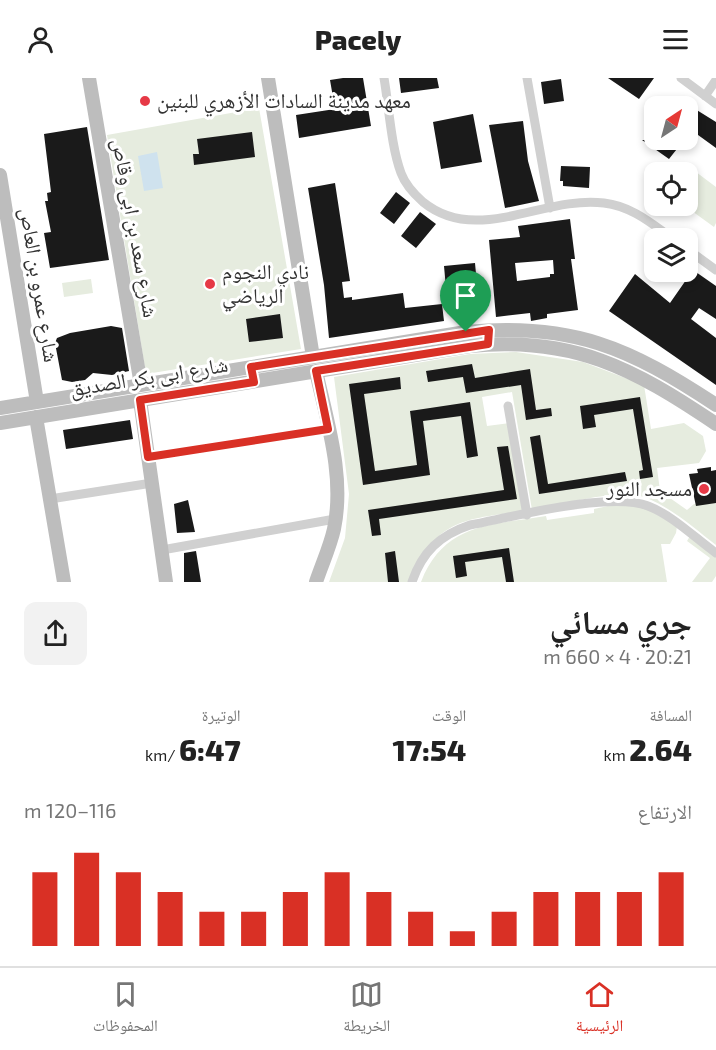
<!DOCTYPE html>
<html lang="ar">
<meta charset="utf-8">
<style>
:root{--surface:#fff;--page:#f2f2f2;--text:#222;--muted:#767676;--line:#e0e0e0;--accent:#d93025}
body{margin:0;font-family:"Exo 2","Noto Naskh Arabic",sans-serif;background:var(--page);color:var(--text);direction:rtl;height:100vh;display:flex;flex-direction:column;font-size:22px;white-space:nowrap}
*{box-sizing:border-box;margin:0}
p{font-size:20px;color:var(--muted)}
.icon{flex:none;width:33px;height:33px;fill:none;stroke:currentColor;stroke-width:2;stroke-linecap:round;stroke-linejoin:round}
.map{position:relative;height:504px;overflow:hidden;direction:ltr}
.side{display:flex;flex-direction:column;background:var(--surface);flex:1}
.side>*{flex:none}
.needle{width:39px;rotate:36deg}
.tools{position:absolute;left:644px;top:18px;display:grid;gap:12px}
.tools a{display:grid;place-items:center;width:54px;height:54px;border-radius:12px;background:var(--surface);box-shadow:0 3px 9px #0003;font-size:30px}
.pin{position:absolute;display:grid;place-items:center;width:51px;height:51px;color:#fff;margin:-62px -26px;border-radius:50% 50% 50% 0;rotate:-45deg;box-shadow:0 0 6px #0007}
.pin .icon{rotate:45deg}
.round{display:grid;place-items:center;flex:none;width:63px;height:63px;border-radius:12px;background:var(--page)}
.headline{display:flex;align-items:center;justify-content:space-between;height:102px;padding:0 24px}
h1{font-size:33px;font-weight:800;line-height:45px}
.figures{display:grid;grid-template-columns:repeat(3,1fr);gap:9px;height:102px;padding:6px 24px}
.figures div{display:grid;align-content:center}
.figures b{font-size:30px;font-weight:800}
.figures small{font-size:16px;font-weight:400}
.figures p{font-size:16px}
.chart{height:168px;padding:12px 24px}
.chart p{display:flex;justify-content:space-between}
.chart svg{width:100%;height:108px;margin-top:6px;stroke:var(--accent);stroke-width:6}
header{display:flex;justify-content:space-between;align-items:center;height:78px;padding:0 24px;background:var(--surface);font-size:27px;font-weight:800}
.tab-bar{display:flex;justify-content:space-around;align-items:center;height:84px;border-top:2px solid var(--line);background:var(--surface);font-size:16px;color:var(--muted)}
.tab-bar a{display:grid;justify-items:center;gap:3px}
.tab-bar .on{color:var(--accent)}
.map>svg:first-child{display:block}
.green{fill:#e6ecdf}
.water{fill:#cfe2ee}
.building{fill:#1a1a1a;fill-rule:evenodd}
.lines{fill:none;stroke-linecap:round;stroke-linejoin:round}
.street{stroke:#d0d0d0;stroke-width:9}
.secondary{stroke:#bdbdbd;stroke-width:14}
.route-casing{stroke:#fff;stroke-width:12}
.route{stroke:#d93025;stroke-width:8}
.poi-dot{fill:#e63946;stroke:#fff;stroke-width:2}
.labels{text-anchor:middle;stroke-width:6;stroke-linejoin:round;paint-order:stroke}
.poi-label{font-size:21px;fill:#333;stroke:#fff;text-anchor:start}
.street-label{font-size:21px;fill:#333;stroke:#fff}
</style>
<header><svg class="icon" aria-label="menu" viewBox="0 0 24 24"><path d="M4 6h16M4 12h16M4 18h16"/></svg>Pacely<svg class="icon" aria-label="person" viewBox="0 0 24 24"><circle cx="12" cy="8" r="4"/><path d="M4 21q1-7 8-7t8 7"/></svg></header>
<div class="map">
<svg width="716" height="504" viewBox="0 0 716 504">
<rect width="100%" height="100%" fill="#fff"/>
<path class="green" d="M259 30 301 271 146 296 107 57Z
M696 94 716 109V145L714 149 685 128 687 106Z
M91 201 93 215 64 219 62 205Z
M516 274 583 284 644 307 651 351 684 345 703 358 706 373 699 385 657 390 660 413 687 432 694 426 716 425V467C694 450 673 431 647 420 619 409 562 427 532 432L512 314 482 319 487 348 510 345 525 433C464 441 435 441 410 504H329L345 460 349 416 334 299 470 276Z
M611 422 649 432 677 448 676 455 670 466H661L667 504H421C444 445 491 447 546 438L547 442 594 435V431L608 428Z
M690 458 716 477V498L712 504H692L710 480 687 463Z"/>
<path class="water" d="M157 74 163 110 144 113 138 78Z"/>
<path class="building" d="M343 0H363L371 48 299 60 296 37 335 31 330 2Z
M399 0H437L439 10 401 15Z
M608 0H654L639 21Z
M561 1 564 23 544 26 541 4Z
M679 21 716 44V70L687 49V28H673Z
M473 36 482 84 441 91 433 44Z
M523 43 528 83 539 123 505 130 489 47Z
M87 49 109 182 50 190 44 155 51 154 45 123H48L47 115 51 114 44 56Z
M252 54 255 79 194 87 193 76H199L197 61Z
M642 62H684L669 81Z
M561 88 590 89 589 110 563 108V103H560Z
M335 105 350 203 342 204 344 220 352 219V222L403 215 405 230 442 226 444 243 329 260 324 207 308 110Z
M396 114 410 125 394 146 380 135Z
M420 134 436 146 416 170 401 158Z
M570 141 575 181H571L578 232 547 236V240L531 243 530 235 496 239 489 162 520 159 518 148ZM553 182 554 196H550V199L517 203 515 185Z
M475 185 477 207 446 210 444 188Z
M693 192 716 208V241L699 230 691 241 716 260V307L609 233 635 196 670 225Z
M280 236 283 260 249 264 246 241Z
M111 248 122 250 129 293 112 297 93 295 85 302 72 304 62 302 55 265 57 260 70 255Z
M472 286 475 300 530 291 536 332 551 330 552 338 526 342 521 307 466 315 463 299 428 304 426 293Z
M400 299 401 311 364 316 375 393 417 387 410 333 470 324 478 378 467 380 461 338 423 343 430 397 363 407 349 306Z
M640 319 653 399 640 401 639 393 643 392 633 331 594 337 596 349 583 351 580 328Z
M130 342 133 361 66 371 63 352Z
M540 357 548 406 625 394 627 403 539 416 530 359Z
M508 368 517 421 379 441 381 457 372 458 368 432 504 412 497 369Z
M711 389V393L716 392V425L696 428 689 396 698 395 697 391Z
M188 422 195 454 177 455 174 426Z
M509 470 514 504H506L502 479 465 484 467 498 456 500 453 478Z
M196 473 201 504H184V475Z
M395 473 399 504H388L385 475Z"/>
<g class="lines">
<path class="street" d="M384 0C389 29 391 68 401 95 405 106 414 116 423 124 477 168 544 117 604 125 631 128 651 145 672 160
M527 0 550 130
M681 0 716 26
M705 18 716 2
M687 171 716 192
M508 328 527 437
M148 379 328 351
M50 421 152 405
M162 472 335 441
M412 504C422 474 440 457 470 447 512 439 611 413 648 428 672 437 695 460 716 475"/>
<path class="secondary" d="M89 0 141 307
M268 0 313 279
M0 97 37 324
M140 322 166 504
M0 330 466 254C572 244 630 270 716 327
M36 339 64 504
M0 345 470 268C573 258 633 290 716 346
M316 504C322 486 330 469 334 451 345 398 327 344 316 293"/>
</g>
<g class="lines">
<defs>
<path id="route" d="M489 252 488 266 316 293 328 351 148 379 140 322 254 304 251 289Z"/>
</defs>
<use href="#route" class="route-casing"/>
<use href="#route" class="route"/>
</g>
<g class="poi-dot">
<circle cx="145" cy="23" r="6"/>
<circle cx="210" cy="206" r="6"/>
<circle cx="704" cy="411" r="6"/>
</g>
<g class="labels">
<g class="poi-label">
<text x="157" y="30">معهد مدينة السادات الأزهري للبنين</text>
<text x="222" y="201">نادي النجوم<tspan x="222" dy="24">الرياضي</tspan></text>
<text x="692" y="418" text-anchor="end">مسجد النور</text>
</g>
<g class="street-label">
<text transform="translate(135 150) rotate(80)" y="7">شارع سعد بن ابى وقاص</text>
<text transform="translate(39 207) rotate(81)" y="7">شارع عمرو بن العاص</text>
<text transform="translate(149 299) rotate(-9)" y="7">شارع ابى بكر الصديق</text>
</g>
</g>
</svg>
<div class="tools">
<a><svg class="needle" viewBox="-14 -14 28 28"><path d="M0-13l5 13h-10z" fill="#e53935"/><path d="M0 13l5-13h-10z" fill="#767676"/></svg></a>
<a><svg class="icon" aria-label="locate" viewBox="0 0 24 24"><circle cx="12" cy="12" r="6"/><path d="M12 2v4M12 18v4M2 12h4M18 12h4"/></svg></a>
<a><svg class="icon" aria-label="layers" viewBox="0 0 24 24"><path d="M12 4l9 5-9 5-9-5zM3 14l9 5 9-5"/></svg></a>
</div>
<div class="pin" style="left:466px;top:254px;background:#1e9e55"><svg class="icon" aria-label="arrive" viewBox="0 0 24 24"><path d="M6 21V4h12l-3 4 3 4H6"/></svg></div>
</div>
<section class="side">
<div class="headline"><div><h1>جري مسائي</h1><p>20:21 · 4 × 660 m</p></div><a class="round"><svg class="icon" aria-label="share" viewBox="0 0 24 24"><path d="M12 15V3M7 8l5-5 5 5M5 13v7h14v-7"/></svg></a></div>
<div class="figures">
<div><p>المسافة</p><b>2.64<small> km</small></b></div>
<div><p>الوقت</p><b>17:54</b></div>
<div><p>الوتيرة</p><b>6:47<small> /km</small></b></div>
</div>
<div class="chart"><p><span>الارتفاع</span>116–120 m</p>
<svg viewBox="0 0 160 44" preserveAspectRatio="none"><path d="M5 44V14M15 44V6M25 44V14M35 44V22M45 44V30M55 44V30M65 44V22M75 44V14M85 44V22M95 44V30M105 44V38M115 44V30M125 44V22M135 44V22M145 44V22M155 44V14"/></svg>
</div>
</section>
<nav class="tab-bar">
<a class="on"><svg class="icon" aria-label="home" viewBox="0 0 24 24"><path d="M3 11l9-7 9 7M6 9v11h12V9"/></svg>الرئيسية</a>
<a><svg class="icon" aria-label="map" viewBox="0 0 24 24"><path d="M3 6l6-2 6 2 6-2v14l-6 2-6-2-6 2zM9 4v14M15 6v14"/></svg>الخريطة</a>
<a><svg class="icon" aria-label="saved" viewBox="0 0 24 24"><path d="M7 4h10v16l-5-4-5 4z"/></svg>المحفوظات</a>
</nav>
